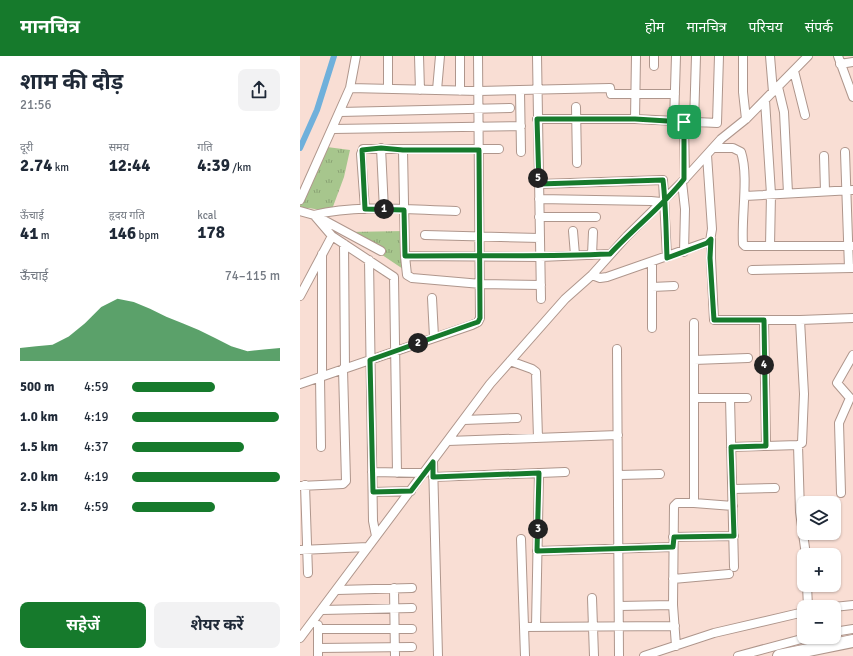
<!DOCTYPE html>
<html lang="hi">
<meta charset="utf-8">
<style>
:root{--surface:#fff;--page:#f2f2f3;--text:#1f2937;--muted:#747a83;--accent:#167a2c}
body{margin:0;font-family:Signika,"Noto Sans Devanagari",sans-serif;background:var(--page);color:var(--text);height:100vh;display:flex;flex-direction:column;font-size:15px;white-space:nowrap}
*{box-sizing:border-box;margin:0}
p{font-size:13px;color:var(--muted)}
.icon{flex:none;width:22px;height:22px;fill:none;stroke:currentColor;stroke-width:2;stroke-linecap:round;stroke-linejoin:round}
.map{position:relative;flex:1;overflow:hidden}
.drawer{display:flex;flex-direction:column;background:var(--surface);width:300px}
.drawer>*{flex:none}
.controls{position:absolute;left:497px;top:440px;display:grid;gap:8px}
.controls a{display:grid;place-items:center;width:44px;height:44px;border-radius:8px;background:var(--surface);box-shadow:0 1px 3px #0004;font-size:20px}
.pin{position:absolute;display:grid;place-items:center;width:34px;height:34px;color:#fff;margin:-17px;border-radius:8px;box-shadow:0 2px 6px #0006}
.km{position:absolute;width:20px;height:20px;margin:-10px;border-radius:50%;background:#222;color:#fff;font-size:11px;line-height:20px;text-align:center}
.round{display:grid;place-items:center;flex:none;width:42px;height:42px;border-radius:8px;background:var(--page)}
.summary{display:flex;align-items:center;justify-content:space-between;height:68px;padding:0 20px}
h1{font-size:22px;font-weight:700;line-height:30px}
.metrics{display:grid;grid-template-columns:repeat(3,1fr);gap:6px;height:68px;padding:4px 20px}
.metrics div{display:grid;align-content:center}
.metrics b{font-size:17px;font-weight:700}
.metrics small{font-size:11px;font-weight:400}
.metrics p{font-size:11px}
.chart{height:112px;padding:8px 20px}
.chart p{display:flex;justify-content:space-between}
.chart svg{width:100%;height:72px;margin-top:4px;fill:var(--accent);opacity:.7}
.button{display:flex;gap:8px;margin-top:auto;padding:8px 20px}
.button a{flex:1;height:46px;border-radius:8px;background:var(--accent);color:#fff;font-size:16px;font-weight:700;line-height:46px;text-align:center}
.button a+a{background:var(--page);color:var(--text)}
ul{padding:0 20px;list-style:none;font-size:13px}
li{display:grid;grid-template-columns:64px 48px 1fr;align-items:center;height:30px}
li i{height:10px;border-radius:5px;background:var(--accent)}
header{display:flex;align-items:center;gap:24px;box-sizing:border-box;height:56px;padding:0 20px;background:var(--accent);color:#fff}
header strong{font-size:19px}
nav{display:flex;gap:22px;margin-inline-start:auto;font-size:14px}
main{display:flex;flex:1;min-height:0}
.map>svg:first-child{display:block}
.grass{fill:url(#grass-tufts)}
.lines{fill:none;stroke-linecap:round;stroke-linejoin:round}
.canal{stroke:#70b0db;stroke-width:6}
.minor-casing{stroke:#af968c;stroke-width:10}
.highway-casing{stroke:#af968c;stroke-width:14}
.minor{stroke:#fff;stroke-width:8}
.highway{stroke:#fff;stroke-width:12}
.route-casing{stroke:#fff;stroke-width:8}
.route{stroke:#167a2c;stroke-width:5}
</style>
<header>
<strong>मानचित्र</strong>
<nav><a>होम</a><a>मानचित्र</a><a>परिचय</a><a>संपर्क</a></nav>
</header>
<main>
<section class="drawer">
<div class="summary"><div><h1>शाम की दौड़</h1><p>21:56</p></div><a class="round"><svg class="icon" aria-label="share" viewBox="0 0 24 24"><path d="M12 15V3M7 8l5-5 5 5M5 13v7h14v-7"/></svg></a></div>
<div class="metrics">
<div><p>दूरी</p><b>2.74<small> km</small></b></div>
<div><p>समय</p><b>12:44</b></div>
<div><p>गति</p><b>4:39<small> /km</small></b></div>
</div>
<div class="metrics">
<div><p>ऊँचाई</p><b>41<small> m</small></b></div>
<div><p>हृदय गति</p><b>146<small> bpm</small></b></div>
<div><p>kcal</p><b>178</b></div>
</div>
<div class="chart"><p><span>ऊँचाई</span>74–115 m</p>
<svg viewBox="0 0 160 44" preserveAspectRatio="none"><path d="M0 44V36L10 35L20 34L30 29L40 21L50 11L60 6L70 8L80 12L90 17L100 21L110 25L120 30L130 35L140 38L150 37L160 36V44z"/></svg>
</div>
<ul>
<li><b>500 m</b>4:59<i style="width:56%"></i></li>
<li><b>1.0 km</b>4:19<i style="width:99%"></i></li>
<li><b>1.5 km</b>4:37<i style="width:76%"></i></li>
<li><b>2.0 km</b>4:19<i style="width:100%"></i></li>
<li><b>2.5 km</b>4:59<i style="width:56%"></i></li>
</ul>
<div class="button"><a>सहेजें</a><a>शेयर करें</a></div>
</section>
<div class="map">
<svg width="553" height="600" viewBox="0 0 553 600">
<defs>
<pattern id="grass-tufts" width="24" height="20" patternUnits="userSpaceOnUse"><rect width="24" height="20" fill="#a7c68d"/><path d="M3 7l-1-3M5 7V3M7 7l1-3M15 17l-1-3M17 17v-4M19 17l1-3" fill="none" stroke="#8aa274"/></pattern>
</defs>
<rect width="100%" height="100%" fill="#f9ded4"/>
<path class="grass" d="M27 91 50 94 44 121 31 156 9 152 0 155V148Z
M105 175 103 213 48 176Z"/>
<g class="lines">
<path class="canal" d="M0 92 17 54 34 0"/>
<defs>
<path id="minor" d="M119 0 120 34
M237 0 241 243
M443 0V36L446 63
M470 0 473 36
M538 0 553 41
M540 8 553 6
M354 10V0
M494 15 505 59
M478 31 484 56 488 137
M50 32 179 35 310 32 311 38H375
M88 33V0
M137 34 140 0
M160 35V0
M220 35 221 96
M465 44 471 138 470 190
M276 51 277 107
M40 56 210 52
M237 63H335L417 67 419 0
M335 63 336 0
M374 66 376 0
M384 66 385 123
M394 67 396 0
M33 73 221 70
M81 92 84 154
M413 92H433L441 96C449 120 441 161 443 188L445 190H553
M103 94 105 200 107 219 112 222 181 228 241 229
M545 96 549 212
M524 100 525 135
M382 126 385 153 384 196
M239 128 363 124 367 201
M445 140 553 134
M239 143 351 145 361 146
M0 144 50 32 56 0
M65 153 61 98 63 93H199
M0 155 14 159 32 180 94 221 97 417
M14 159C59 148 110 154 156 155
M18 161 81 195
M239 161H296
M273 175 275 199
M125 179 240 182
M411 183V202L414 264H500
M44 188 45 312
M22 198V320
M292 199 293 176
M105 200 240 201 310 198
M69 204 73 465 76 480
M352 206V272
M452 214 552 212
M292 219 300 222 307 221 410 185 412 173 407 99
M352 231 374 230
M0 240 32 180
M132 242 134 281
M464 264 466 390 498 389 502 387 504 338 500 264 553 262
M317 293 319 600
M394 304 448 302
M210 305 232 313 236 316 238 382
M20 321 21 391
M0 328 172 269 178 266 180 262 178 0
M394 342H447
M430 342 434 511
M164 364 217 362
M148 385 318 379
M498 389 500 456 506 499
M431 391 466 390
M133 406 138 600
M72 416 125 417
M319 419 360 418
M133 421 265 416
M5 429 8 517
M0 430 43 428 46 425 43 313
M433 433 475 432
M73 436 111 435
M541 437 539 367 550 342 537 327 553 299
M394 447 433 450
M373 481 434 480
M221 483 225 600
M0 494 68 491
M237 495 373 491
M373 523 429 518
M507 529 508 551
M94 532 95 600
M37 534 112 532
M292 542 294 600
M319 550 373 549
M534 551 553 549
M22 554 112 552
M18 569V600
M224 571 375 570
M236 571 239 417
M18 573H112
M534 576 553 573
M0 582 190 328 265 243 292 219 327 180 382 126 421 83 446 63 508 0
M376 590 373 549 374 450 377 447H394V267
M18 592 112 591
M344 600 414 577 504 556
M438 600 509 581"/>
<path id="highway" d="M479 600 553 585"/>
</defs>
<use href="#minor" class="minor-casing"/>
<use href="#highway" class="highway-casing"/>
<use href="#minor" class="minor"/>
<use href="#highway" class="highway"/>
</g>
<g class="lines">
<defs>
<path id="route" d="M384 66V123C364 149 333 173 310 198 241 201 173 199 105 200L104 154 65 153 62 94 81 92 103 94H179L180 262 178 266 172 268 70 304 73 436 111 435 133 406V421L239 417 237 495 373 491 374 481 434 480 431 391 466 390 464 264H414L410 202 411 183 407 187 367 202C366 176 366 150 363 124L239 128 237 63H335L384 66"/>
</defs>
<use href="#route" class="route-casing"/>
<use href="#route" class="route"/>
</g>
</svg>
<div class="controls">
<a><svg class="icon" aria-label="layers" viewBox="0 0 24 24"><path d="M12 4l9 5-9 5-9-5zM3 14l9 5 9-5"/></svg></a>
<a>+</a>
<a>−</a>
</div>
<div class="pin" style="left:384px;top:66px;background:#1e9e55"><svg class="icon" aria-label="arrive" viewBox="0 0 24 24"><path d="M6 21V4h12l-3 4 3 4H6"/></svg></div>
<b class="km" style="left:84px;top:153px">1</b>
<b class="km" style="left:118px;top:287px">2</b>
<b class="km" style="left:238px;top:473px">3</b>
<b class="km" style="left:464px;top:309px">4</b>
<b class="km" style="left:238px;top:122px">5</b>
</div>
</main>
